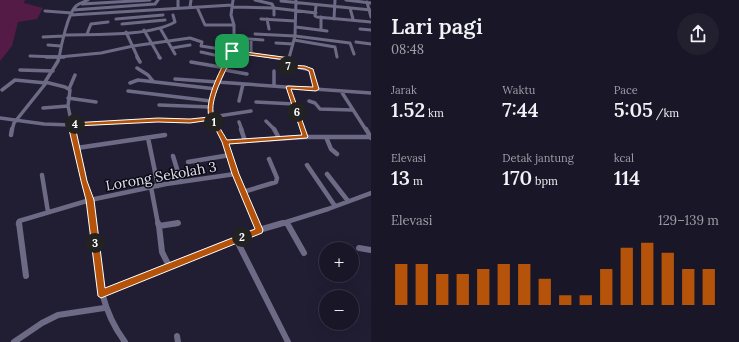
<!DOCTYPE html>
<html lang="id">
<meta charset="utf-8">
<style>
:root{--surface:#191627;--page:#221f2f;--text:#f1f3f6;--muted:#9f9fa7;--line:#373544;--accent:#b45309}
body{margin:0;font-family:Lora,serif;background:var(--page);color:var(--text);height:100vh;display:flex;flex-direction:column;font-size:15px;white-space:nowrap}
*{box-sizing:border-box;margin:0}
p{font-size:13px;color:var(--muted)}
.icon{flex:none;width:22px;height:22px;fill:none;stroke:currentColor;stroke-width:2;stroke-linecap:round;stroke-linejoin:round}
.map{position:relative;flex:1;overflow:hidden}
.drawer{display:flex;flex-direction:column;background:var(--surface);width:368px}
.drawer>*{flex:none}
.tools{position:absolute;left:319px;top:242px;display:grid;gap:8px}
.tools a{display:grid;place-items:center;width:40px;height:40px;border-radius:50%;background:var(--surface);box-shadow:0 4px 16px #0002,0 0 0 1px var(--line);font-size:20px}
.pin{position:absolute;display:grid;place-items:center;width:34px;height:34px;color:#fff;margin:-17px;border-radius:8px;box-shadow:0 2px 6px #0006}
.km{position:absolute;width:20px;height:20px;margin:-10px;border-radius:50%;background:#222;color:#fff;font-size:11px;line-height:20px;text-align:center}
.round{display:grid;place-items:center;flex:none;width:42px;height:42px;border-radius:21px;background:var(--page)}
.headline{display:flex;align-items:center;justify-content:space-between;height:68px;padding:0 20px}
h1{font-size:22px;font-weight:600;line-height:30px}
.metrics{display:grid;grid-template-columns:repeat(3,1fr);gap:6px;height:68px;padding:4px 20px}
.metrics div{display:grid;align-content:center}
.metrics b{font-size:20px;font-weight:600}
.metrics small{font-size:11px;font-weight:400}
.metrics p{font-size:11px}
.chart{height:112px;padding:8px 20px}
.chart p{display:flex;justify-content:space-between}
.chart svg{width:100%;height:72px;margin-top:4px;stroke:var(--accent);stroke-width:6}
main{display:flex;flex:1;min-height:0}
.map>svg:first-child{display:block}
.green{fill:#531b45}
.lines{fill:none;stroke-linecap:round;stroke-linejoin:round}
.street-far3{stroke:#6d6a85;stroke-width:3}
.street-far2{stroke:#6d6a85;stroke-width:3.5}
.street-far1{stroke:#6d6a85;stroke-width:4.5}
.street{stroke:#6d6a85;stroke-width:6}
.route{fill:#b45309;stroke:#fff;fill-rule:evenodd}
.labels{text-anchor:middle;stroke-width:3;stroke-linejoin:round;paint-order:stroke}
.street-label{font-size:14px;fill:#e1e0f0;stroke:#0b0a13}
</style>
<main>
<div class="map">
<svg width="371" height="342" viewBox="0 0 371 342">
<rect width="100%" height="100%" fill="#211e34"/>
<path class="green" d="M0 0H25L24 3 43 8 37 19 18 22 12 46 0 61Z"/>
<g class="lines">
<path class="street-far3" d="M178 0V8
M255 0 272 4 274 8V15
M346 0 371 3
M281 1 371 10
M367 2 371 17
M82 4 150 0
M316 5 315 16 317 17 371 22
M190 7 191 0
M197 7 205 25H234
M232 7 274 8 316 13
M350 8 353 19
M73 10 155 4 158 0
M45 11 72 13
M71 15 232 5
M321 17V30
M116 19 163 15
M261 19 295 21
M267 19 269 29
M334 19 335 0
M122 24 165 20
M296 27 327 31
M160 28 175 54
M360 29 371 30
M144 30 160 58
M126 32 138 58
M87 34 91 24 108 22
M255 34 295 36 350 43 354 54
M64 35C95 34 148 37 175 22L173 15
M43 37 63 36
M235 38 263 40
M251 40V53
M294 40 335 47 337 57
M356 42 371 44
M276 43 293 44
M48 45 61 46
M172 48 190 45
M201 52 228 58
M30 56 59 57 101 53 133 46 190 38 202 42 201 46 278 58
M59 58C61 46 68 13 76 6 79 3 84 2 88 0
M229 58 234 43V25L231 15 233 0
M289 58 295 36 296 0"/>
<path class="street-far2" d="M46 57H64
M59 57 58 61 45 82 65 87 70 90 68 106 73 130
M137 57 140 62
M159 57 160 58
M223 57 230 58
M271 57 288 59
M289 57 287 65 311 70 316 89
M191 62 226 68
M137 68 148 75 153 81
M20 70 53 71
M225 70 247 74
M274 71V86
M175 79 371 93
M130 83 138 80 216 89
M288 87 303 130
M69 89 75 75
M2 90 15 80 46 83
M128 91 211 101
M341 91 366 130
M68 98 96 102
M239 101 243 84
M309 101 315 103 320 109 352 110
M256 102 294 104
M159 105 210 107
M43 108 68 106
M212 117 251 111
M0 118 44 124 71 125 158 120 190 121 212 119
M266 121 275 130
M239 122 242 130
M12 130 14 123 46 83
M218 130C215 124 210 118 210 110 210 94 225 72 230 57"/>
<path class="street-far1" d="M73 129C80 161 89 192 93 224
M218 129 227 146 235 174 256 224
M241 129 245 141
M274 129 279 138
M302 129 305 137
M366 129 371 138
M11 135 12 129
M326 137 331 149 337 154
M148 138 158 186
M225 142 305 137H371
M77 148 165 135
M173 156 181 182
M188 162 230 155
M307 165 335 206
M327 174 348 201
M42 175 48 212
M151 187 158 224
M243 192 276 182 277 178 269 159
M287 222 288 224
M18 224 19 221 90 200 166 184 235 174
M175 224 178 223
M280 224 328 209 371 193"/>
<path class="street" d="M19 223 26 276
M93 223C98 268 97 304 125 342
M158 223 159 226
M256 223 259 230
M287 223 304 253
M236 239 288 342
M359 248 371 250
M169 266 162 252 159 226 178 223
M101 293 259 230 283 223
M177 336 178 342
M14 342 42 323 58 315 104 308"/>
</g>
<path class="route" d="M231 50 290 58 291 65 305 66 313 69 319 89 316 91 291 89 308 137 307 138 229 144 239 174 263 230 262 233 101 298 98 296 86 200 81 181 68 125 71 123 158 118 190 119 209 117C204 98 222 67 231 50ZM234 53 286 60V67L305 69 309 71 313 87 288 86 286 87 302 135 227 140C222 131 215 122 213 112 211 96 227 68 234 53ZM211 120 222 142 232 174 255 229 105 288 94 200 87 181 75 126 158 122 190 123Z"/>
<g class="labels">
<g class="street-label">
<text transform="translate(161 176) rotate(-10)" y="5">Lorong Sekolah 3</text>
</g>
</g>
</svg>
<div class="tools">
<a>+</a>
<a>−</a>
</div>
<div class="pin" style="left:232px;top:51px;background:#1e9e55"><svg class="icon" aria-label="arrive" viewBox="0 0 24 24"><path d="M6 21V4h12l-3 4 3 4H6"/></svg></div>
<b class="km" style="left:214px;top:122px">1</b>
<b class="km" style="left:242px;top:237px">2</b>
<b class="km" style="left:95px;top:243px">3</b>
<b class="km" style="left:75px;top:124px">4</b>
<b class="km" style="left:297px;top:112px">6</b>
<b class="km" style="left:288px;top:66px">7</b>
</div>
<section class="drawer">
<div class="headline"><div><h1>Lari pagi</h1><p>08:48</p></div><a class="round"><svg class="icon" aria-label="share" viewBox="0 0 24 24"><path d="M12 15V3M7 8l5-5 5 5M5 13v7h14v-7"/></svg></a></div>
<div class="metrics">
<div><p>Jarak</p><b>1.52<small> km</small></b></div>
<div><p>Waktu</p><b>7:44</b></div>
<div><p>Pace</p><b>5:05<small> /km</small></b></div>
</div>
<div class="metrics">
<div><p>Elevasi</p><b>13<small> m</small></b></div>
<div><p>Detak jantung</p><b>170<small> bpm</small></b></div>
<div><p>kcal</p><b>114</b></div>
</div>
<div class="chart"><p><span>Elevasi</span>129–139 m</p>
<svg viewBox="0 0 160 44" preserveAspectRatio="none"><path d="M5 44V19M15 44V19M25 44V25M35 44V25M45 44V22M55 44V19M65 44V19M75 44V28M85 44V38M95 44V38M105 44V22M115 44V9M125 44V6M135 44V12M145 44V22M155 44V22"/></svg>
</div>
</section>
</main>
